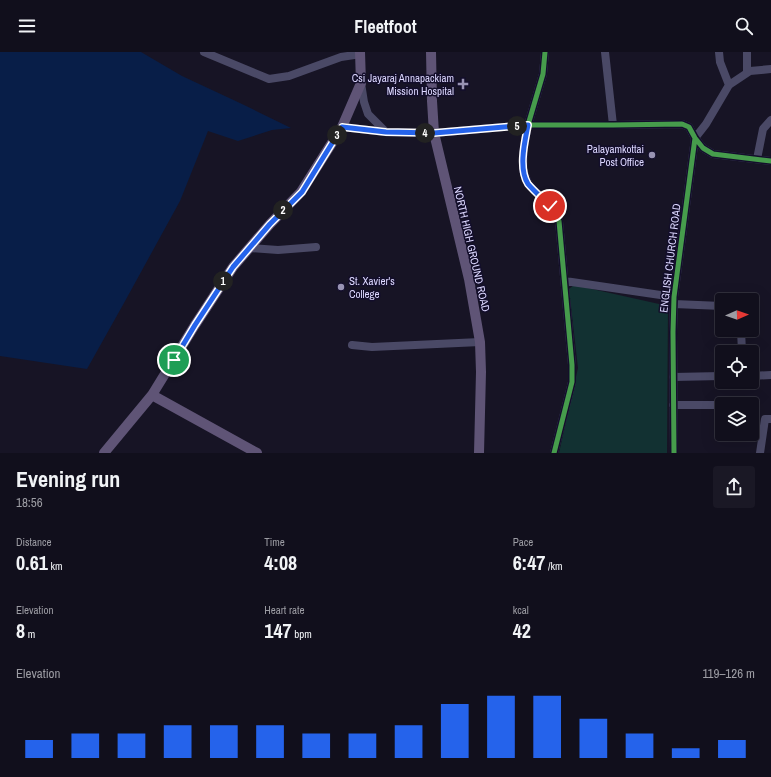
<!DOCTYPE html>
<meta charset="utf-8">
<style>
:root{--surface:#110f1c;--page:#1a1825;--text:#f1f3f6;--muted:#9c9ca3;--line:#302f3b;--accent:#2563eb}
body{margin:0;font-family:"Archivo Narrow",sans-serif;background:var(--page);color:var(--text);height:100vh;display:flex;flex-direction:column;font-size:15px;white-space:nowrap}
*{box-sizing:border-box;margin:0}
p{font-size:13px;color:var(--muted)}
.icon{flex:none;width:22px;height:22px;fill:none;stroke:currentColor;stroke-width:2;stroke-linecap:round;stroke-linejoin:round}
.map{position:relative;height:401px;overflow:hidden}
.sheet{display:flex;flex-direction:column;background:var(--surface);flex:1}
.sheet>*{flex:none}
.needle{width:26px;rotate:88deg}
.tools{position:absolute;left:715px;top:241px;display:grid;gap:8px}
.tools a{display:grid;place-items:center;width:44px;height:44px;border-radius:4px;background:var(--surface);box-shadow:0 4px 16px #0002,0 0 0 1px var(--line);font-size:20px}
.pin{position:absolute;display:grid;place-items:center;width:34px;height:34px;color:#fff;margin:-17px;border:2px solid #fff;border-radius:50%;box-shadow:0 1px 4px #0007}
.km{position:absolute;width:20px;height:20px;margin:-10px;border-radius:50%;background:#222;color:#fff;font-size:11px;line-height:20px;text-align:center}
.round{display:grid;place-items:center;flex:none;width:42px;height:42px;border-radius:4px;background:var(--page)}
.head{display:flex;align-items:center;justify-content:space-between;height:68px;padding:0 16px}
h1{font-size:22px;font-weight:700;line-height:30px}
.figures{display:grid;grid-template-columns:repeat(3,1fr);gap:6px;height:68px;padding:4px 16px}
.figures div{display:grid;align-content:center}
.figures b{font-size:20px;font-weight:700}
.figures small{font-size:11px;font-weight:400}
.figures p{font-size:11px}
.chart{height:112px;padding:8px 16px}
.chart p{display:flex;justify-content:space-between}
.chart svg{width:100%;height:72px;margin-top:4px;stroke:var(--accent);stroke-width:6}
header{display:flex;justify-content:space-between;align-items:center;height:52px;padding:0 16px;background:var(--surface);font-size:18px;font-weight:700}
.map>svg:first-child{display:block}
.green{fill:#123132}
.water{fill:#081e48}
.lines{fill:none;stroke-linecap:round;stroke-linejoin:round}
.minor{stroke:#4a4966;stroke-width:8}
.major{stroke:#5f5476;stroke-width:10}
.cycleway-casing{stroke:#130e2b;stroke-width:8}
.cycleway{stroke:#469c4c;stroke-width:5}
.route-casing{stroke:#fff;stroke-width:8}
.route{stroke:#2563eb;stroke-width:5}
.poi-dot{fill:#9893b3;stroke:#130e2b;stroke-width:1.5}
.labels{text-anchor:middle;stroke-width:3;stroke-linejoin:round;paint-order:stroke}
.poi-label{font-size:11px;fill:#ddd8ff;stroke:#130e2b;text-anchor:end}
.street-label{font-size:11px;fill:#ddd8ff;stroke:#130e2b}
</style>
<header><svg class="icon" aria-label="menu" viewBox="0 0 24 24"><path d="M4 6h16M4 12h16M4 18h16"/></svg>Fleetfoot<svg class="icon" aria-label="search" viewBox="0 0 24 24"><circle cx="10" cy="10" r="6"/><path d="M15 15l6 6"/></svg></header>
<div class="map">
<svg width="771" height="401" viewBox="0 0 771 401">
<rect width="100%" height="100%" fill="#171425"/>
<path class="green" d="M574 233 668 254 667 401H559L578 316 569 237Z"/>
<path class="water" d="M0 0H141L182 24 242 52 291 76 272 78 238 89 208 79 180 149 124 251 87 317 0 304Z"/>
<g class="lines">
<path class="minor" d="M204 0 269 27 289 24 341 5 361 2
M545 0 543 22 528 73 524 94 523 118 528 131 550 154 559 169 572 313V330L554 401
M605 0 613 73
M719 0 720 10 729 33
M747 0V20
M361 31 364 50 368 62 386 80
M342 75 386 80 434 81 528 73H613L682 72 689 75 695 86 703 96 713 102 771 109
M695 86 706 72 729 33 750 19 771 17
M757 107 763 77 771 68
M249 196 278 198 316 195
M565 229 674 245
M674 252 722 254
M741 278 742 300
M352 293 372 295 480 290
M752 324 771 323
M673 325 722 324
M673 353H722
M674 401 673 280 674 245 695 86
M760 401 765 367H771"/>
<path class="major" d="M431 0 432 49 434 81 469 227 480 290 481 320 479 401
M152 343 257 401
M104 401 152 343 195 273 233 215 270 172 301 140 342 75 361 31 360 0"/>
<defs>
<path id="cycleway" d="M545 0 543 22 528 73 524 94 523 118 528 131 550 154 559 169 572 313V330L554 401
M342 75 386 80 434 81 528 73H613L682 72 689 75 695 86 703 96 713 102 771 109
M674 401 673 280 674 245 695 86"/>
</defs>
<use href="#cycleway" class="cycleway-casing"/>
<use href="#cycleway" class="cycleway"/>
</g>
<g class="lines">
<defs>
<path id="route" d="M174 308 195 273 233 215 270 172 302 140 342 75 386 80 434 81 528 73C525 89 518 116 528 132 533 138 544 148 550 154"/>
</defs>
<use href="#route" class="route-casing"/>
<use href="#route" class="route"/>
</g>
<g class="poi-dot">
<path d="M461 26h4v4h4v4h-4v4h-4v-4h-4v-4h4z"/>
<circle cx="652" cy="103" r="4"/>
<circle cx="341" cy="235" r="4"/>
</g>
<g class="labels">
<g class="poi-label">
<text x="454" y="30">Csi Jayaraj Annapackiam<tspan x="454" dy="13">Mission Hospital</tspan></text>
<text x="644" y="101">Palayamkottai<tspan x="644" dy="13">Post Office</tspan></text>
<text x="349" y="233" text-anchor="start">St. Xavier's<tspan x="349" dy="13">College</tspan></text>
</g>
<g class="street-label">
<text transform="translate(472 197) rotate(77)" y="4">NORTH HIGH GROUND ROAD</text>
<text transform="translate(670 206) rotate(-83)" y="4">ENGLISH CHURCH ROAD</text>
</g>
</g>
</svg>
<div class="tools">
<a><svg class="needle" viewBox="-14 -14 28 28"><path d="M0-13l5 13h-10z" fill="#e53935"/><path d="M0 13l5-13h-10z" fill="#9c9ca3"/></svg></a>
<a><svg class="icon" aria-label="locate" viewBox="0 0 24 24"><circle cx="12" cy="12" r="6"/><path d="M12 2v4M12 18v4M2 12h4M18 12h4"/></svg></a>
<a><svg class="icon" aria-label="layers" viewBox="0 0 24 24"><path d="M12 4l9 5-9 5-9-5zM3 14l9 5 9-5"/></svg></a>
</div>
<div class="pin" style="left:174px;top:308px;background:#1e9e55"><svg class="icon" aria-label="arrive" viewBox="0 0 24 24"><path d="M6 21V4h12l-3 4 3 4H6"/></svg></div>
<div class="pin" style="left:550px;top:154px;background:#d93025"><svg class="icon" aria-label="check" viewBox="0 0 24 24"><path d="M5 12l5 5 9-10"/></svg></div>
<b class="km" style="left:223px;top:229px">1</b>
<b class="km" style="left:283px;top:158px">2</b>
<b class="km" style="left:337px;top:83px">3</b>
<b class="km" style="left:425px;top:81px">4</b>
<b class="km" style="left:517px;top:74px">5</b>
</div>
<section class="sheet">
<div class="head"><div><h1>Evening run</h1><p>18:56</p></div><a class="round"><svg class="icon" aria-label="share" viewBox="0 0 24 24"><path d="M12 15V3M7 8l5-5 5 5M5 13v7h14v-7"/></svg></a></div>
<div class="figures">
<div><p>Distance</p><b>0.61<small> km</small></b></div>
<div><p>Time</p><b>4:08</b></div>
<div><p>Pace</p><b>6:47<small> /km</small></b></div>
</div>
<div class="figures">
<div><p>Elevation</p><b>8<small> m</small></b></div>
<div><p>Heart rate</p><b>147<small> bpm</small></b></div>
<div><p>kcal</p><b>42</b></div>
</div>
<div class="chart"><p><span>Elevation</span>119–126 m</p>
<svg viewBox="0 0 160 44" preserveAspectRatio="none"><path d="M5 44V33M15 44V29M25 44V29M35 44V24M45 44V24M55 44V24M65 44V29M75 44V29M85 44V24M95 44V11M105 44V6M115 44V6M125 44V20M135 44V29M145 44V38M155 44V33"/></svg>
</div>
</section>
